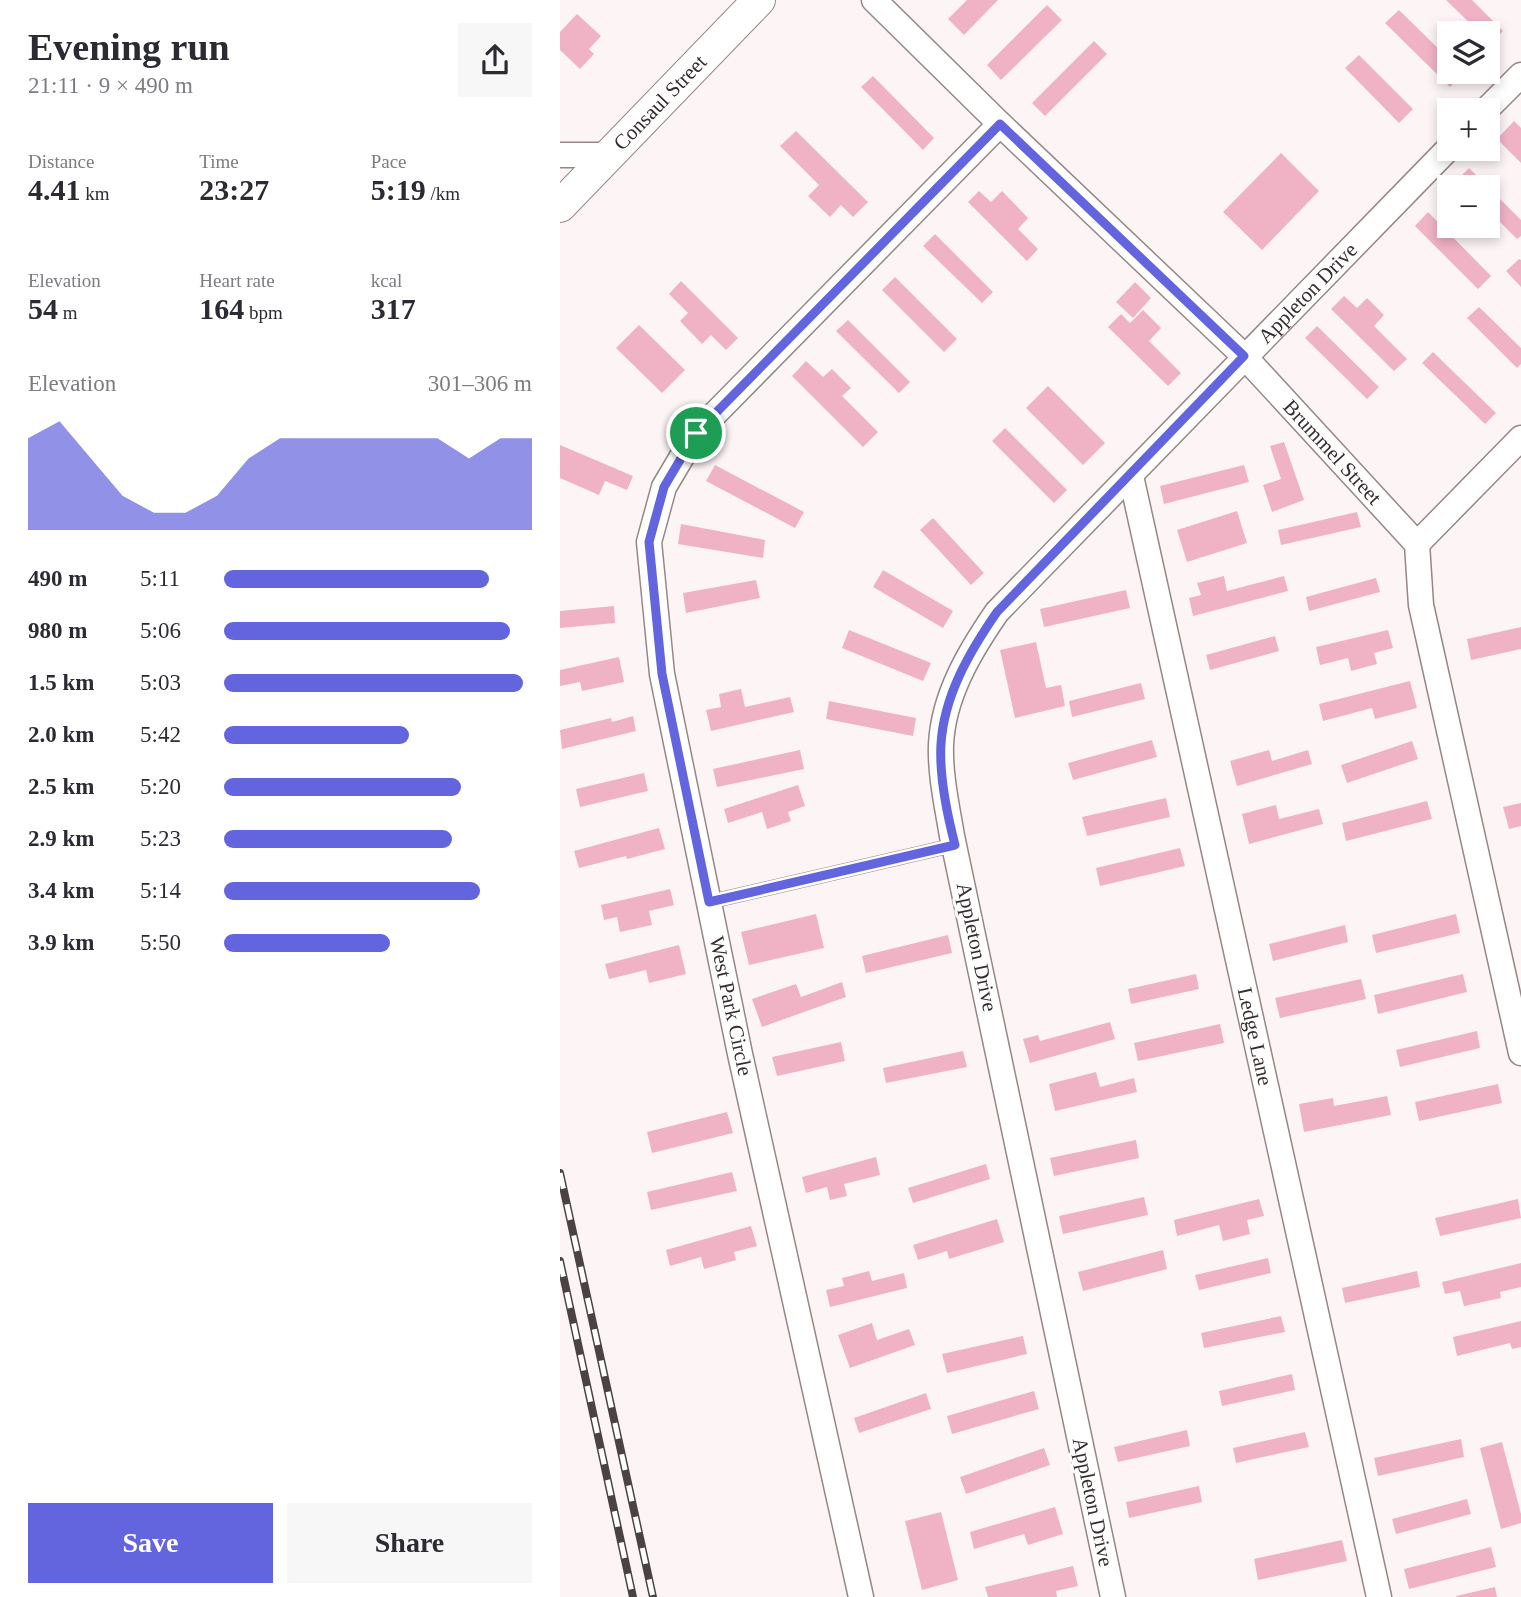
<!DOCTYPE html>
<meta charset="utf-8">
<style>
:root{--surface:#fff;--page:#f7f7f7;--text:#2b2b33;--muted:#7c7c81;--accent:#6365de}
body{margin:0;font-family:"Times New Roman",serif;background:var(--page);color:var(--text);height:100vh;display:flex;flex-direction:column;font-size:26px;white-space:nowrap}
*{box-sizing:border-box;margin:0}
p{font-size:23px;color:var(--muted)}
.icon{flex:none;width:38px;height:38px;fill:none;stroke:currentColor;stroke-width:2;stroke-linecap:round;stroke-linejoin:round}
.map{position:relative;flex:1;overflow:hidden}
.side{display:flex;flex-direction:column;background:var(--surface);width:560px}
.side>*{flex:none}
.buttons{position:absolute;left:877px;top:21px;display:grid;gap:14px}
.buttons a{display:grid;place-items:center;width:63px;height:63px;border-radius:0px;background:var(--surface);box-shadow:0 4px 10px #0003;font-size:35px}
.pin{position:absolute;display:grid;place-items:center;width:60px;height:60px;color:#fff;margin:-30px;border:4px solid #fff;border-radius:50%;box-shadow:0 2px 7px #0007}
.round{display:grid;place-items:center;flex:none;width:74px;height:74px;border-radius:0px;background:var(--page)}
.headline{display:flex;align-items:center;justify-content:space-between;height:119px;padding:0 28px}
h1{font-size:38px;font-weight:600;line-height:52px}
.metrics{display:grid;grid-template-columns:repeat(3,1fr);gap:10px;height:119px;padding:7px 28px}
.metrics div{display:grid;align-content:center}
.metrics b{font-size:30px;font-weight:600}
.metrics small{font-size:19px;font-weight:400}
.metrics p{font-size:19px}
.chart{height:196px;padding:14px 28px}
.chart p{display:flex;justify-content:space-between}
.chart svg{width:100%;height:126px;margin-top:7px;fill:var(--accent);opacity:.7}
.cta{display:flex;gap:14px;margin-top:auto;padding:14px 28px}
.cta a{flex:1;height:80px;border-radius:0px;background:var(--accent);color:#fff;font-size:28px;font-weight:600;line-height:80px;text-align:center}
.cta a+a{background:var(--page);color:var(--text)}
ul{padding:0 28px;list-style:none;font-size:23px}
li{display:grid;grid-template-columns:112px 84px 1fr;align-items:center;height:52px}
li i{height:18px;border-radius:9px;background:var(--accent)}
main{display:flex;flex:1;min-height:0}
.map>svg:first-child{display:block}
.building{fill:#f0b3c6}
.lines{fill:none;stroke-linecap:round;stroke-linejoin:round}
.service-casing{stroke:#988686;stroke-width:15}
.minor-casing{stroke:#988686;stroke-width:27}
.tertiary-casing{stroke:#988686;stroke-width:34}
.service{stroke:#fff;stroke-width:12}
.minor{stroke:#fff;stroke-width:24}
.tertiary{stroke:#fff;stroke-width:32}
.rail-casing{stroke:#4b4343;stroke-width:8}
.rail{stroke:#fff;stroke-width:5;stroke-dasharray:16;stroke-linecap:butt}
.route-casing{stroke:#fff;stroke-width:14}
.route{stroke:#6365de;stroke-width:9}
.labels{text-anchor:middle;stroke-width:6;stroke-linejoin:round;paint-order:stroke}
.street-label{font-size:21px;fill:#352d2d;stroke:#fff}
</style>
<main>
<section class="side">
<div class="headline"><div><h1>Evening run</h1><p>21:11 · 9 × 490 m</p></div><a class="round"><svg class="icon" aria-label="share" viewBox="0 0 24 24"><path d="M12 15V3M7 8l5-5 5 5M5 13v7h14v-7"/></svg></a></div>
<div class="metrics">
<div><p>Distance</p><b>4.41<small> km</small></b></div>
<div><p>Time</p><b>23:27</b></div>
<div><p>Pace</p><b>5:19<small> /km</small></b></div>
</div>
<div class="metrics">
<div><p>Elevation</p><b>54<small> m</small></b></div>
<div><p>Heart rate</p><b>164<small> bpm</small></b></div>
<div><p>kcal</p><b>317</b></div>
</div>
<div class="chart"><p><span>Elevation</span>301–306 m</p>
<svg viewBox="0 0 160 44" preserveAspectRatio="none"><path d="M0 44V12L10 6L20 19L30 32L40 38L50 38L60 32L70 19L80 12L90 12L100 12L110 12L120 12L130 12L140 19L150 12L160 12V44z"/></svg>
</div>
<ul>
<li><b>490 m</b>5:11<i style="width:86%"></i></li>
<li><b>980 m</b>5:06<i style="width:93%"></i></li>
<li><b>1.5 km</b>5:03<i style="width:97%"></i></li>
<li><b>2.0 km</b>5:42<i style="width:60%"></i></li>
<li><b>2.5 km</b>5:20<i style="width:77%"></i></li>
<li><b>2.9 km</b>5:23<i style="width:74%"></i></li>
<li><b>3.4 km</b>5:14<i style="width:83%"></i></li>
<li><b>3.9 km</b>5:50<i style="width:54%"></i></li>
</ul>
<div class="cta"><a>Save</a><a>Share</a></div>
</section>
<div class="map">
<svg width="961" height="1597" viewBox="0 0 961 1597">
<rect width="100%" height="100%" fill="#fdf5f5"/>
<path class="building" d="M407 0H438L404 35 388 19Z
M886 0H912L943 31 931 44 928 41V33H920Z
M487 5 502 20 441 80 427 65Z
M839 10 889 59V72L904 74 890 87 825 23Z
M17 14 41 36 29 49 34 54 20 69 0 50V32Z
M534 41 547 54 485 116 472 103Z
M799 55 853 109 839 123 785 68Z
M313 76 374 138 363 150 301 87Z
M954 121 961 128V163L937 139Z
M236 131 308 202 293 217 281 205 270 217 248 196 259 185 220 146Z
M721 153 759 191 702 250 663 212Z
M909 168 961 220V236L957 239 928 210V187H905L897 180Z
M419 191 431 202 442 191 468 218 458 229 478 249 467 261 408 202Z
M868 212 931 276 918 289 855 226Z
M375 234 433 292 422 303 363 246Z
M959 259 961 260V287L946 271Z
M335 277 397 339 384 352 322 290Z
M121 281 178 338 166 350 151 335 142 344 120 321 128 313 109 294Z
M575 282 591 298 573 318 556 302Z
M784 296 797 308 807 298 824 315 814 326 847 359 834 371 771 309Z
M919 307 961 348V364L957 368 907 318Z
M583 310 601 328 589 341 621 373 608 386 548 327 561 314 570 323Z
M288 320 350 382 339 393 276 331Z
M79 325 125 370 102 393 56 348Z
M757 326 819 387 807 399 745 338Z
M873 352 936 413 925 424 862 363Z
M246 361 263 377 272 369 291 388 282 396 318 432 303 447 232 376Z
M488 386 545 443 523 465 466 408Z
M445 428 507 490 494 503 432 441Z
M724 442 744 500 712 512 703 485 721 479 710 446Z
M0 445 73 476 67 490 45 481 39 495 0 478Z
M155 465 244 512 235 528 146 481Z
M684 465 689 482 604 504 600 486Z
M677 511 687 543 627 562 617 530Z
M797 512 801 527 721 545 718 530Z
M373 518 424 573 411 585 360 530Z
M121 524 205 540 203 558 118 544Z
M323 570 393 611 383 628 313 587Z
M664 576 667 591 724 576 728 591 633 616 629 598 641 595 637 583Z
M816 578 820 592 749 611 746 597Z
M196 580 200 598 126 613 123 593Z
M566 590 570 608 484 627 480 609Z
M54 606 55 623 0 628V611Z
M961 627V649L911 660 907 639Z
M289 630 371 663 363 681 282 648Z
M828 630 833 648 814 653 817 664 791 671 788 658 760 665 756 647Z
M715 636 719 651 650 670 646 655Z
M476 642 486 688 501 685 505 706 455 718 440 650Z
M59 657 64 682 22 691 20 682 0 686V670Z
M850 681 857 708 815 719 812 708 763 721 759 704Z
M581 683 585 699 512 717 509 701Z
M181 689 185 707 230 697 234 712 151 731 146 710 161 707 159 694Z
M269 701 356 718 353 736 266 719Z
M73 716 76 731 2 749 0 730 51 718 52 722Z
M592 740 597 757 513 780 508 763Z
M852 741 858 759 787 783 781 765Z
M240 750 244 769 157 787 153 769Z
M709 750 712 761 748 750 752 764 677 786 670 761Z
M84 773 88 791 20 807 16 789Z
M238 785 245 806 228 812 231 821 207 829 202 812 168 823 164 809Z
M606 798 610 817 527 836 522 817Z
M867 801 872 819 786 841 782 823Z
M961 803V826L949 829 943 807Z
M716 805 719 819 759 809 763 824 689 844 682 814Z
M99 828 105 849 67 859 66 856 19 868 14 851Z
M620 848 625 866 540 886 536 868Z
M110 889 114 905 89 911 92 925 60 932 57 917 44 920 41 905Z
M256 914 264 948 189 965 181 932Z
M896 914 900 933 816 953 812 935Z
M785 925 788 942 713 961 709 944Z
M388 935 392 953 306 973 302 956Z
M119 945 126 974 89 983 86 970 49 979 45 964Z
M636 974 639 989 571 1004 568 989Z
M903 974 907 992 818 1014 814 995Z
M801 979 806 999 720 1018 715 998Z
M282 982 286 997 202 1027 192 999 236 984 241 997Z
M550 1022 555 1039 470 1063 463 1039 478 1035 480 1041Z
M660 1024 664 1043 578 1061 574 1043Z
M917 1031 920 1048 840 1067 836 1050Z
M281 1042 285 1061 217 1076 212 1057Z
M403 1051 407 1067 326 1083 323 1068Z
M536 1072 540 1087 574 1078 577 1092 495 1111 489 1084Z
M938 1084 942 1103 859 1121 855 1102Z
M827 1096 831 1115 744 1132 739 1104 773 1098 774 1106Z
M167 1112 173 1133 92 1153 87 1132Z
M576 1140 579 1158 494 1176 490 1158Z
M316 1157 320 1175 284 1184 287 1196 270 1200 267 1187 246 1193 242 1177Z
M426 1164 430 1179 353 1203 348 1188Z
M172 1172 177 1191 91 1210 87 1192Z
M584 1197 588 1215 503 1234 499 1216Z
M699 1199 704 1216 687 1220 690 1234 663 1241 659 1225 617 1236 614 1220Z
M958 1199 961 1218 880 1236 875 1218Z
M437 1219 444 1242 389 1259 387 1251 358 1260 353 1245Z
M191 1226 197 1246 174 1252 176 1260 144 1269 141 1257 110 1266 106 1250Z
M603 1250 607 1269 523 1291 518 1272Z
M708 1258 711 1273 639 1290 635 1275Z
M961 1263V1287L940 1292 941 1298 904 1306 900 1291 885 1294 882 1282Z
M309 1271 312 1281 344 1273 347 1288 270 1307 266 1290 284 1286 282 1278Z
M857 1271 860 1287 785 1303 782 1288Z
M721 1316 725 1332 644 1348 641 1333Z
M961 1321V1347L952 1349 950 1343 897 1356 893 1337Z
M312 1323 317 1340 349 1329 355 1345 290 1368 278 1335Z
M463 1336 467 1354 387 1373 382 1354Z
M732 1374 735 1390 662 1406 659 1391Z
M474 1391 479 1409 392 1434 387 1416Z
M366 1393 371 1409 299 1433 294 1418Z
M627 1430 630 1446 558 1462 554 1447Z
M745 1432 749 1447 676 1463 673 1448Z
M901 1439 904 1457 818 1476 814 1458Z
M942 1442 961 1514V1523L941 1529 920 1448Z
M484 1448 490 1465 406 1494 400 1477Z
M639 1486 642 1502 569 1518 566 1502Z
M907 1499 911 1514 836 1534 832 1519Z
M495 1507 503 1534 468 1545 464 1534 414 1549 410 1532Z
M381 1512 398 1580 362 1590 345 1521Z
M782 1540 787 1561 698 1580 694 1559Z
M931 1547 936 1567 849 1589 844 1569Z
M513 1566 518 1586 496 1591 497 1597H428L425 1587Z
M935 1587 937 1597H896V1596Z"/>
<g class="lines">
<defs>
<path id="service" d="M149 902 395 845"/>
<g id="minor">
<path id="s1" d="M314 0 440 124 684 356 857 544 861 605 961 1053"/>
<path d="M926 110 961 75"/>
<path d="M0 155H49"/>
<path id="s2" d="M571 476 819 1597"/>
<path d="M857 544 961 438"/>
<path d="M301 1597 180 1054 102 674 89 542 104 487 136 433 440 124"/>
<path id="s3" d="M553 1597 392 836C387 806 380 775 381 745 383 696 410 651 437 612L889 148"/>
</g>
<g id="tertiary">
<path id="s4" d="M0 206 199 0"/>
</g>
</defs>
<use href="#service" class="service-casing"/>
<use href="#minor" class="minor-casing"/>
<use href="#tertiary" class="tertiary-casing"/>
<use href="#service" class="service"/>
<use href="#minor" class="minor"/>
<use href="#tertiary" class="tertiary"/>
<defs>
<path id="rail" d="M0 1173 93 1597
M0 1261 73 1597"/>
</defs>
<use href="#rail" class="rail-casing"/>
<use href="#rail" class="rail"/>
</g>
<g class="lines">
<defs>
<path id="route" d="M440 124 684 356 437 612C410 651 384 695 381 744 379 777 387 814 395 845L149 902 102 674 89 542 104 487 136 433Z"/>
</defs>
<use href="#route" class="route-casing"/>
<use href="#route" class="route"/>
</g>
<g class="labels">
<g class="street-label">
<text dy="7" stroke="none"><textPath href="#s4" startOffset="144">Consaul Street</textPath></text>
<text dy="7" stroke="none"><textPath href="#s3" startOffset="1461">Appleton Drive</textPath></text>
<text dy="7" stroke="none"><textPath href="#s1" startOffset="644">Brummel Street</textPath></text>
<text transform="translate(417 947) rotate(78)" y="7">Appleton Drive</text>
<text transform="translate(171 1006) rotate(78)" y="7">West Park Circle</text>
<text dy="7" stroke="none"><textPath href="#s2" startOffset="574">Ledge Lane</textPath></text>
<text transform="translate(533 1502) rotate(78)" y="7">Appleton Drive</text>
</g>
</g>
</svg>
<div class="buttons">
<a><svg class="icon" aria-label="layers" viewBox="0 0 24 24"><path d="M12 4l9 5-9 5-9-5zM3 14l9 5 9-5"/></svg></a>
<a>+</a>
<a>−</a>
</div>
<div class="pin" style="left:136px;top:433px;background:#1e9e55"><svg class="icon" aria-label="arrive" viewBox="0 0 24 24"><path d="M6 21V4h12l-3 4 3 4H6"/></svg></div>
</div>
</main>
